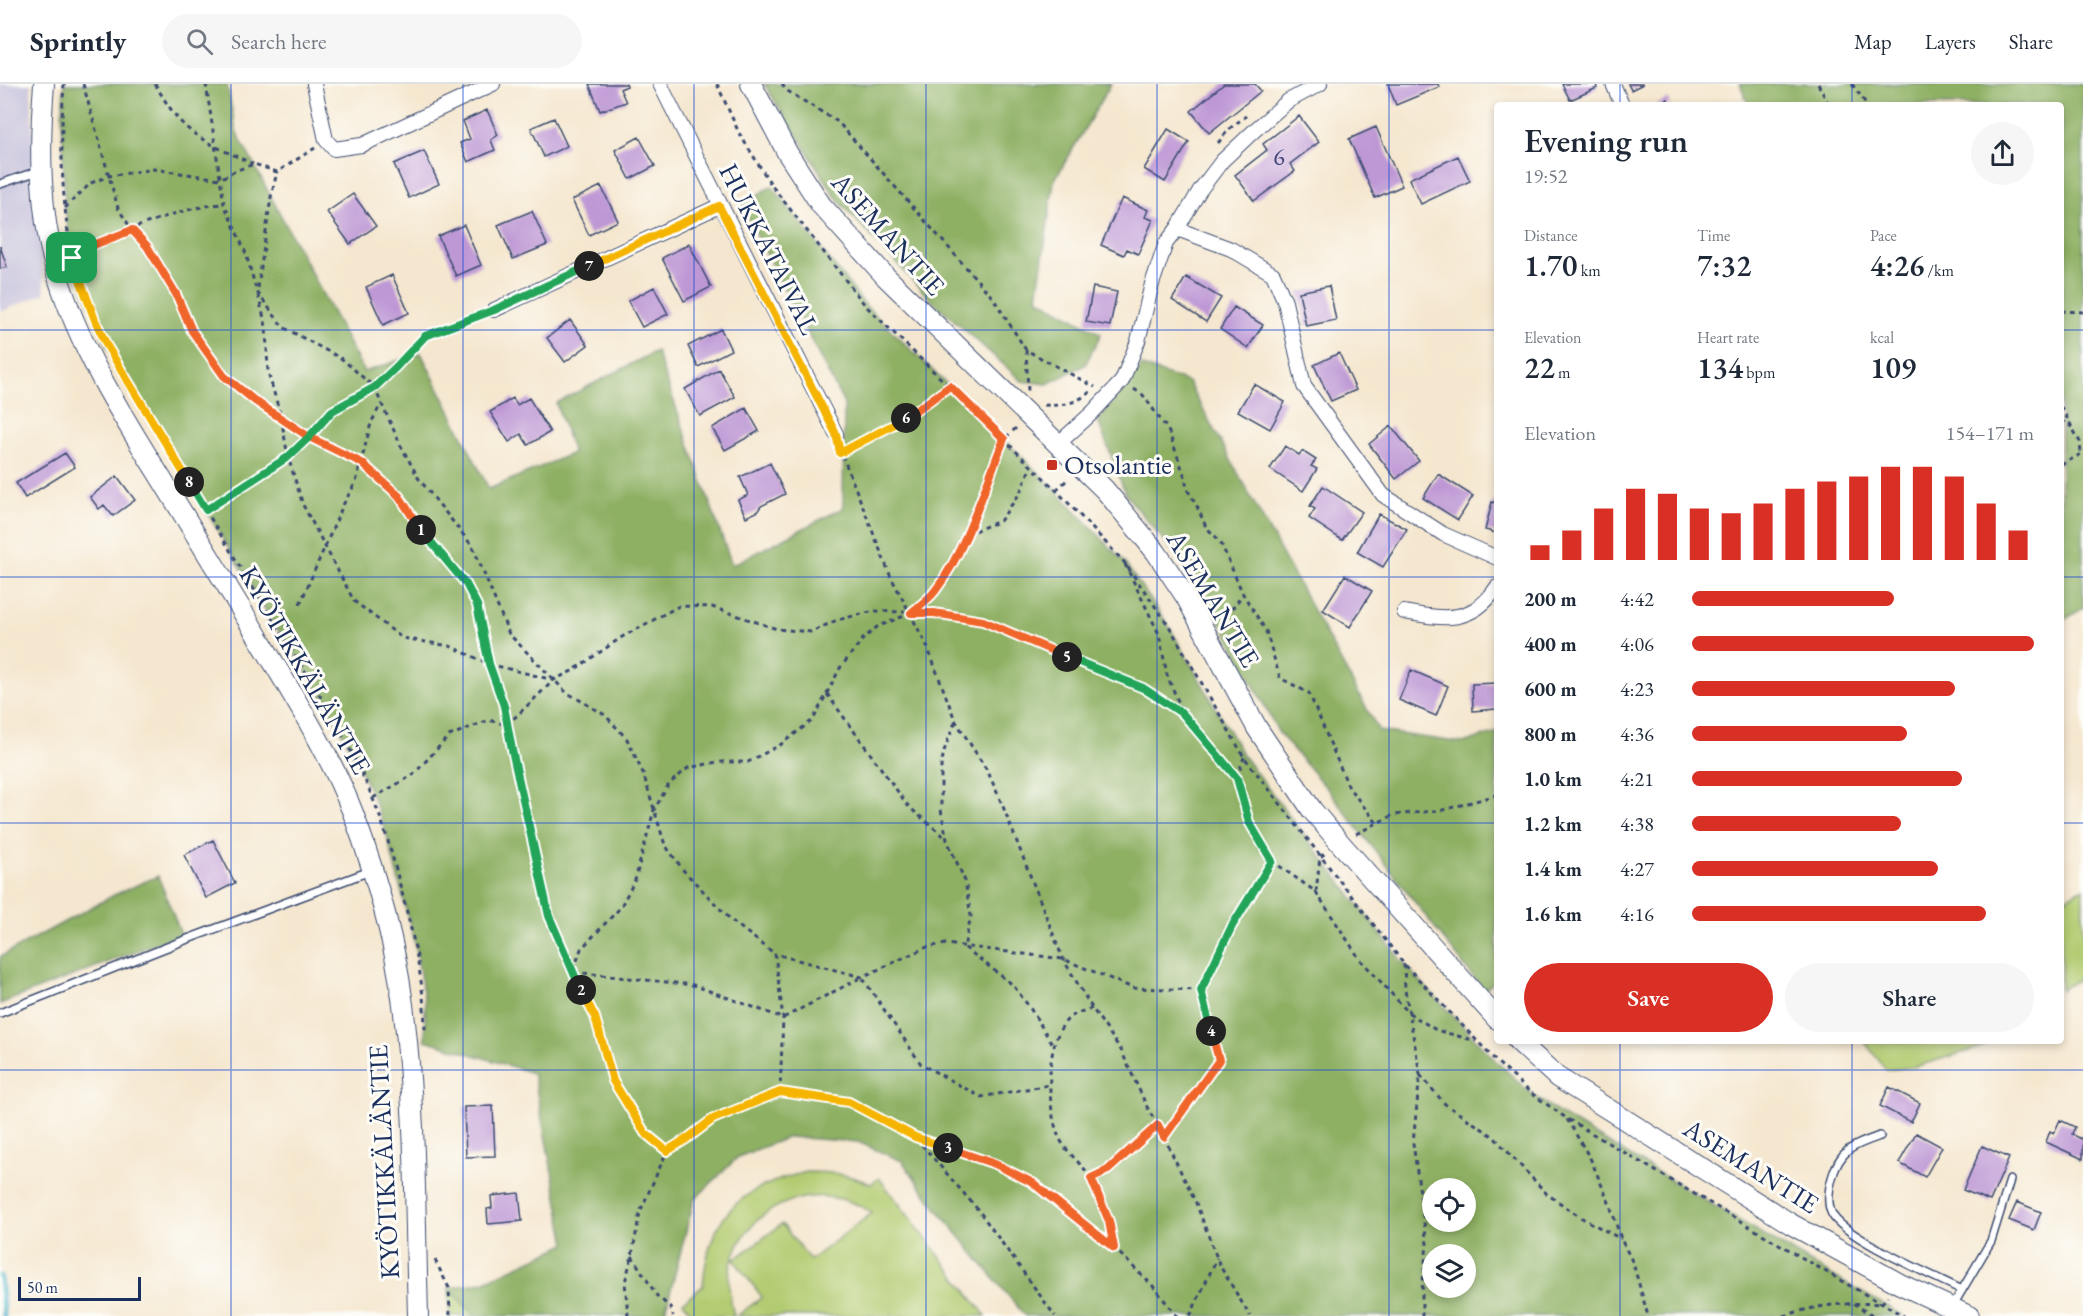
<!DOCTYPE html>
<meta charset="utf-8">
<style>
:root{--surface:#fff;--page:#f6f6f7;--text:#1f2937;--muted:#747a83;--line:#e0e1e3;--accent:#d93025}
body{margin:0;font-family:"EB Garamond",serif;background:var(--page);color:var(--text);height:100vh;display:flex;flex-direction:column;font-size:22px;white-space:nowrap}
*{box-sizing:border-box;margin:0}
p{font-size:20px;color:var(--muted)}
.icon{flex:none;width:33px;height:33px;fill:none;stroke:currentColor;stroke-width:2;stroke-linecap:round;stroke-linejoin:round}
.map{position:relative;flex:1;overflow:hidden}
.sheet{position:absolute;left:1494px;top:18px;width:570px;height:942px;display:flex;flex-direction:column;background:var(--surface);border-radius:6px;box-shadow:0 3px 9px #0003}
.sheet>*{flex:none}
.controls{position:absolute;left:1422px;top:1094px;display:grid;gap:12px}
.controls a{display:grid;place-items:center;width:54px;height:54px;border-radius:50%;background:var(--surface);box-shadow:0 3px 9px #0003;font-size:30px}
.scale{position:absolute;left:18px;bottom:15px;width:123px;box-sizing:border-box;padding-left:6px;border:3px solid #1b2f5e;border-top:0;font-size:16px;line-height:21px;white-space:nowrap;color:#1b2f5e;-webkit-text-stroke:4px #fdfcf7;paint-order:stroke}
.pin{position:absolute;display:grid;place-items:center;width:51px;height:51px;color:#fff;margin:-26px;border-radius:12px;box-shadow:0 3px 9px #0006}
.km{position:absolute;width:30px;height:30px;margin:-15px;border-radius:50%;background:#222;color:#fff;font-size:16px;line-height:30px;text-align:center}
.round{display:grid;place-items:center;flex:none;width:63px;height:63px;border-radius:32px;background:var(--page)}
.overview{display:flex;align-items:center;justify-content:space-between;height:102px;padding:0 30px}
h1{font-size:33px;font-weight:600;line-height:45px}
.metrics{display:grid;grid-template-columns:repeat(3,1fr);gap:9px;height:102px;padding:6px 30px}
.metrics div{display:grid;align-content:center}
.metrics b{font-size:30px;font-weight:600}
.metrics small{font-size:16px;font-weight:400}
.metrics p{font-size:16px}
.chart{height:168px;padding:12px 30px}
.chart p{display:flex;justify-content:space-between}
.chart svg{width:100%;height:108px;margin-top:6px;stroke:var(--accent);stroke-width:6}
.primary-button{display:flex;gap:12px;margin-top:auto;padding:12px 30px}
.primary-button a{flex:1;height:69px;border-radius:36px;background:var(--accent);color:#fff;font-size:24px;font-weight:600;line-height:69px;text-align:center}
.primary-button a+a{background:var(--page);color:var(--text)}
ul{padding:0 30px;list-style:none;font-size:20px}
li{display:grid;grid-template-columns:96px 72px 1fr;align-items:center;height:45px}
li i{height:15px;border-radius:8px;background:var(--accent)}
header{display:flex;align-items:center;gap:36px;box-sizing:border-box;height:84px;padding:0 30px;background:var(--surface);border-bottom:2px solid var(--line)}
header strong{font-size:28px}
nav{display:flex;gap:33px;margin-inline-start:auto;font-size:21px}
.search{width:420px;height:54px;background:var(--page);display:flex;align-items:center;gap:15px;box-sizing:border-box;padding:0 21px;border-radius:33px;color:var(--muted);font-size:22px}
.map>svg:first-child{display:block}
.industrial{fill:#c5c0db}
.green{fill:#b3cc72;stroke:#677e68;stroke-width:1.5}
.forest{fill:#8eb064;stroke:#547061;stroke-width:1.5;fill-rule:evenodd}
.lines{fill:none;stroke-linecap:round;stroke-linejoin:round}
.stream{stroke:#4aafc9;stroke-width:5}
.building{fill:#be98d5}
.service-casing{stroke:#3c4b6f;stroke-width:10}
.minor-casing{stroke:#3c4b6f;stroke-width:16}
.secondary-casing{stroke:#3c4b6f;stroke-width:22}
.path{stroke:#3c4b6f;stroke-width:3;stroke-dasharray:4.5 4.5;stroke-linecap:butt}
.service{stroke:#fff;stroke-width:7}
.minor{stroke:#fff;stroke-width:14}
.secondary{stroke:#fff;stroke-width:20}
.split-1-casing{stroke:#fff;stroke-width:12}
.split-2-casing{stroke:#fff;stroke-width:12}
.split-3-casing{stroke:#fff;stroke-width:12}
.split-4-casing{stroke:#fff;stroke-width:12}
.split-5-casing{stroke:#fff;stroke-width:12}
.split-6-casing{stroke:#fff;stroke-width:12}
.split-7-casing{stroke:#fff;stroke-width:12}
.split-8-casing{stroke:#fff;stroke-width:12}
.split-9-casing{stroke:#fff;stroke-width:12}
.split-1{stroke:#f0652b;stroke-width:8}
.split-2{stroke:#22a559;stroke-width:8}
.split-3{stroke:#f5b400;stroke-width:8}
.split-4{stroke:#f0652b;stroke-width:8}
.split-5{stroke:#22a559;stroke-width:8}
.split-6{stroke:#f0652b;stroke-width:8}
.split-7{stroke:#f5b400;stroke-width:8}
.split-8{stroke:#22a559;stroke-width:8}
.split-9{stroke:#f5b400;stroke-width:8}
.grid{fill:none;stroke:#1d4ed8;stroke-width:1.5;stroke-opacity:0.55}
.poi-dot{fill:#c8321e;stroke:#fdfcf7;stroke-width:2}
.labels{text-anchor:middle;stroke-width:6;stroke-linejoin:round;paint-order:stroke}
.number-label{font-size:24px;fill:#44497c}
.street-label{font-size:27px;fill:#1b2f5e;stroke:#fdfcf7}
.poi-label{font-size:27px;fill:#1b2f5e;stroke:#fdfcf7;text-anchor:start}
</style>
<header>
<strong>Sprintly</strong>
<div class="search"><svg class="icon" aria-label="search" viewBox="0 0 24 24"><circle cx="10" cy="10" r="6"/><path d="M15 15l6 6"/></svg>Search here</div>
<nav><a>Map</a><a>Layers</a><a>Share</a></nav>
</header>
<div class="map">
<svg width="2083" height="1232" viewBox="0 0 2083 1232">
<rect width="100%" height="100%" fill="#fdfcf7"/>
<filter id="ink" filterUnits="userSpaceOnUse"><feTurbulence type="fractalNoise" baseFrequency=".0167" numOctaves="2"/><feDisplacementMap in="SourceGraphic" scale="12" xChannelSelector="R" yChannelSelector="G"/><feConvolveMatrix kernelMatrix="1 2 1 2 8 2 1 2 1" color-interpolation-filters="sRGB"/></filter>
<filter id="wash" filterUnits="userSpaceOnUse"><feTurbulence type="fractalNoise" baseFrequency=".008" numOctaves="4" result="noise"/><feDisplacementMap in="SourceGraphic" scale="24" xChannelSelector="R" yChannelSelector="G"/><feGaussianBlur stdDeviation="1.35" result="paint"/><feColorMatrix in="noise" values="0 0 0 0 0 0 0 0 0 0 0 0 0 0 0 0 0 1.4 0 .05"/><feComposite in="paint" operator="in"/></filter>
<g filter="url(#wash)">
<rect width="100%" height="100%" fill="#f5e7cf"/>
<path class="industrial" d="M0 0H31L34 100 45 209 0 228Z"/>
<path class="green" d="M2083 804V891L2061 906V818Z
M1864 957H1990L1982 963 1914 983 1886 986Z
M807 1088C832 1088 848 1090 871 1100L879 1094 986 1232H737L762 1213 734 1176 782 1140 810 1176 872 1129C821 1094 750 1117 732 1177 726 1194 730 1215 734 1232H694L683 1218 703 1202C708 1131 740 1103 807 1088Z
M449 1204 475 1232H450Z"/>
<path class="forest" d="M64 0H227L236 47 364 288 421 269 489 405 573 369 556 319 656 267 732 481 843 424 844 320 741 121 772 102 865 221 1056 406 1124 478 1169 542 1244 673 1404 880 1498 979 1531 1009 1566 1034 1845 1199 1904 1232H1025L937 1125 902 1077 858 1058 789 1053 738 1073 694 1116 664 1232H475L449 1204 483 1198 566 1160 533 989 425 956V920L415 860 386 748 373 714 348 660 323 614 276 543 107 262 84 208 72 174 65 124 62 35ZM1432 1104H1466V1137H1432ZM1432 1170H1466V1203H1432Z
M764 0H1111L1054 97 1037 214 1101 250 1085 281 1047 300 1022 297 928 213 837 115Z
M1740 0H2083V524L2061 538V21H1749Z
M1142 282 1188 298 1379 647 1463 659 1497 648V896L1483 906 1329 707 1279 649 1224 545 1185 482 1126 411 1098 337Z
M158 792 181 850 0 920V873L114 811Z"/>
<g class="lines">
<path class="stream" d="M0 1192 4 1232"/>
</g>
<g id="blocks">
<path class="building" d="M589 0H626L627 2 620 5 626 18 600 27Z
M1224 0H1255L1261 7 1209 49 1191 27Z
M1388 0H1438L1439 3 1396 21Z
M1562 0H1596L1597 4 1570 16Z
M1628 0H1643L1631 6Z
M1668 15 1670 21H1654Z
M487 26 498 51 491 56 495 66 468 78 460 59 470 55 463 37Z
M1299 32 1319 58 1290 80 1295 87 1254 117 1235 91 1267 66 1263 60Z
M554 34 567 62 544 73 531 44Z
M1376 43 1402 102 1375 114 1349 55Z
M1168 45 1189 58 1165 98 1144 85Z
M639 53 655 82 630 95 615 66Z
M424 67 439 100 409 114 394 80Z
M1458 72 1470 97 1421 120 1409 95Z
M601 102 618 137 589 151 572 116Z
M353 110 376 142 350 160 327 128Z
M1122 114 1148 126 1145 133 1153 136 1138 170 1127 165 1124 171 1101 161Z
M532 127 547 161 513 175 498 141Z
M464 141 481 181 456 192 438 152Z
M689 160 711 203 684 217 662 174Z
M0 162 7 183 0 185Z
M392 191 409 229 383 241 366 203Z
M1186 193 1221 214 1206 238 1172 216Z
M1329 202 1336 236 1306 242 1299 208Z
M654 203 668 230 642 243 628 217Z
M1093 203 1117 208 1110 242 1086 238Z
M1234 223 1263 241 1248 264 1220 245Z
M570 236 588 261 565 278 547 254Z
M721 245 731 266 698 283 688 262Z
M1339 269 1356 306 1331 317 1314 281Z
M719 285 735 313 700 332 685 305Z
M1254 300 1285 318 1270 345 1238 327Z
M513 314 517 321 529 314 550 348 528 361 521 350 509 358 490 328Z
M746 324 759 347 725 366 712 344Z
M1391 342 1419 377 1396 395 1369 360Z
M1285 362 1299 371 1302 367 1316 376 1311 382 1317 385 1303 407 1270 385Z
M65 369 75 383 25 414 16 399Z
M770 379 785 410 761 422 757 428 746 433 738 416 748 411 740 393Z
M1438 390 1473 412 1458 436 1423 414Z
M117 392 135 416 113 432 104 421 99 425 90 413Z
M1323 402 1362 428 1342 456 1309 434 1315 425 1310 422Z
M1492 418 1497 419V449L1485 446Z
M1379 430 1407 445 1383 483 1357 468Z
M1345 491 1372 507 1350 543 1323 526Z
M1411 586 1448 602 1436 632 1399 616Z
M1497 599V625L1473 627 1472 600Z
M213 756 235 799 206 814 184 771Z
M1889 1003 1920 1019 1911 1038 1880 1022Z
M493 1022 495 1072 466 1073 464 1023Z
M2060 1036 2075 1043 2072 1050 2081 1055 2083 1051V1075L2046 1058 2050 1047 2054 1049Z
M1916 1049 1942 1063 1925 1093 1899 1079Z
M1982 1062 2009 1074 1990 1117 1963 1106Z
M519 1109 522 1137 488 1140 487 1125 492 1124 491 1112Z
M2017 1118 2041 1128 2034 1146 2009 1136Z"/>
</g>
</g>
<g filter="url(#ink)">
<use href="#blocks" fill-opacity="0" stroke="#3c4b6f" stroke-width="1.5"/>
<g class="lines">
<defs>
<path id="service" d="M0 100 38 87
M0 929 185 856 370 787
M1880 1052C1854 1061 1840 1065 1832 1094 1829 1105 1827 1120 1832 1130 1843 1153 1936 1193 1962 1206
M1952 1223 1991 1157 2010 1096"/>
<path id="minor" d="M314 0 326 56 334 65 362 61 493 0
M660 0 836 350
M1613 0 1622 21
M1177 145 1231 165 1273 190 1285 218 1304 302 1383 411 1443 450 1497 474
M494 226 719 122
M1058 360 1092 329 1122 297 1138 257 1152 200 1166 159 1177 145 1200 106 1222 77 1256 45 1288 17 1320 0
M1404 528C1443 535 1472 541 1497 503"/>
<path id="secondary" d="M44 0C39 63 39 129 57 190 79 262 119 327 159 391 195 449 230 507 266 566 297 618 331 672 353 729 376 791 395 856 403 921 416 1024 415 1129 418 1232
M751 0 788 70 821 121 886 193 1105 406 1156 468 1186 513 1257 644 1312 726 1340 759 1497 935
M1518 957 1557 993 1791 1140 1900 1200 1969 1232"/>
</defs>
<use href="#service" class="service-casing"/>
<use href="#minor" class="minor-casing"/>
<use href="#secondary" class="secondary-casing"/>
<path class="path" d="M64 0C60 55 61 111 71 166
M83 0 118 124 132 146 147 162 176 210 192 247 223 292 255 317 309 353 362 379 399 412 418 442 466 500 477 521 489 580 504 622 511 666 549 832 595 933 613 997 644 1049 667 1067
M155 0C164 15 173 31 186 43 205 60 230 69 253 80
M206 0 224 120 245 167 257 208 283 243 342 275 374 303 401 362 419 395 473 463 509 550 566 608 605 631 627 655 643 689 665 761 684 787 732 837 775 870
M717 0 739 49 772 102 865 221 1056 406 1124 478 1169 542 1244 673 1404 880 1498 979 1531 1009 1566 1034 1845 1199 1904 1232
M782 0 786 6 838 38 993 214 1026 266 1095 303
M1818 0 1829 21
M1852 0 1867 21
M1218 59 1229 45 1246 32
M65 124 91 99 109 92 154 85 220 95 237 86 254 80 277 88 315 64
M72 174C109 152 181 122 224 120
M75 181 95 236
M258 204 271 113 277 88
M258 211 266 242 268 288 281 333 288 373 303 421 354 517 402 554 450 562 489 580 553 596
M2061 227 2083 228
M108 264C158 349 210 433 261 517 301 582 344 644 373 715 388 750 396 787 406 824 416 865 425 906 425 949
M1026 266 1028 307
M1134 305 1143 311 1168 346 1185 393 1187 405 1196 420 1206 443 1220 457 1243 510 1266 547 1280 594 1309 609 1349 704 1377 739
M1044 321C1062 322 1075 320 1090 308
M2061 323 2080 358 2081 370
M2061 337 2072 343
M1016 344 1004 355 966 450 948 488 934 509 911 529 877 543 863 555 840 584 813 636 780 661 748 678H717L688 684 669 700 654 726 635 796 620 824 581 865 573 888 693 901 783 934 862 893 921 980 981 1013 1049 1001
M839 363 890 491 927 562 955 636 988 688 1002 720 1063 875 1092 924 1121 966 1147 1023 1164 1053 1196 1119 1220 1182 1250 1232
M840 369 902 337 950 302
M2061 381 2081 370 2083 371
M1056 406 1067 396 1066 395
M206 426 288 373 309 353 331 327 374 303 396 283 425 251 481 230
M966 450 1000 437 1020 409 1031 382
M1125 480 1159 550 1167 591 1183 629
M300 520 343 421 356 398 371 339 381 320
M1221 540 1243 510
M827 610 909 723 946 754
M955 638 944 667 941 683V726L947 756 965 797 971 832 964 863 1013 901 1030 924 1053 961
M507 641 554 596 574 586 622 553 679 522 712 523 777 545 811 548 837 536 874 527 934 529 983 537 1142 605 1183 630 1237 694 1249 738 1272 777 1316 808 1359 874 1409 929 1436 946 1476 957
M1237 694 1244 673
M373 714 413 691 449 652 489 636 507 641
M1356 750 1393 731 1443 726 1497 711
M1316 808 1320 773 1327 768
M1404 880 1405 906 1420 990 1413 1059 1427 1160 1422 1207V1232
M1092 924C1084 927 1072 930 1067 936 1045 960 1047 1018 1057 1048 1062 1065 1080 1078 1090 1092 1102 1109 1110 1141 1114 1162
M1420 991 1445 1020 1493 1052 1547 1110 1582 1134 1621 1155
M780 1008 783 934 775 870 862 893 927 863 946 860 1063 875 1133 904 1201 906
M1567 1035 1591 1076 1610 1121 1621 1155 1633 1179 1648 1232
M1164 1053 1219 976 1201 906 1232 841 1272 777
M916 1054 979 1127 1055 1232
M1091 1093 1108 1086 1157 1041
M632 1172 657 1212 670 1223 673 1232
M435 1176 449 1204 450 1232
M1854 1219 1872 1232
M628 1232 625 1198 632 1172 640 1128 667 1067 713 1035 780 1008 849 1018 916 1053 995 1080 1033 1099 1114 1164 1152 1201 1177 1232
M1190 1232 1217 1174
M1784 1232C1816 1221 1847 1218 1881 1220L1888 1212"/>
<use href="#service" class="service"/>
<use href="#minor" class="minor"/>
<use href="#secondary" class="secondary"/>
</g>
</g>
<g class="lines" filter="url(#ink)">
<defs>
<path id="split-1" d="M72 174 96 160 132 146 147 162 176 210 192 247 224 292 255 317 309 353 362 379 399 412 421 446"/>
<path id="split-2" d="M421 446 466 500 477 521 489 580 504 622 512 666 549 832 581 906"/>
<path id="split-3" d="M581 906 595 933 613 997 645 1049 667 1067 688 1054 713 1035 780 1008 849 1018 915 1053 948 1064"/>
<path id="split-4" d="M948 1064 995 1080 1033 1099 1114 1164 1109 1137 1091 1094 1108 1086 1158 1041 1164 1053 1219 976 1211 947"/>
<path id="split-5" d="M1067 573 1143 604 1183 630 1237 694 1249 738 1272 777 1232 842 1201 906 1211 947"/>
<path id="split-6" d="M906 334 950 302 1004 355C985 402 966 467 935 507 929 515 919 522 911 529H934L983 537 1067 573"/>
<path id="split-7" d="M589 182 719 122 836 350 840 369 906 334"/>
<path id="split-8" d="M189 398 206 426 288 373 309 353 332 327 375 303 396 283 425 252 494 226 589 182"/>
<path id="split-9" d="M72 174 95 236 107 262 189 398"/>
</defs>
<use href="#split-1" class="split-1-casing"/>
<use href="#split-2" class="split-2-casing"/>
<use href="#split-3" class="split-3-casing"/>
<use href="#split-4" class="split-4-casing"/>
<use href="#split-5" class="split-5-casing"/>
<use href="#split-6" class="split-6-casing"/>
<use href="#split-7" class="split-7-casing"/>
<use href="#split-8" class="split-8-casing"/>
<use href="#split-9" class="split-9-casing"/>
<use href="#split-1" class="split-1"/>
<use href="#split-2" class="split-2"/>
<use href="#split-3" class="split-3"/>
<use href="#split-4" class="split-4"/>
<use href="#split-5" class="split-5"/>
<use href="#split-6" class="split-6"/>
<use href="#split-7" class="split-7"/>
<use href="#split-8" class="split-8"/>
<use href="#split-9" class="split-9"/>
</g>
<path class="grid" d="M231 0V1232M463 0V1232M694 0V1232M926 0V1232M1157 0V1232M1389 0V1232M1620 0V21M1852 0V21M0 246H1497M2061 246H2083M0 493H1497M2061 493H2083M0 739H1497M2061 739H2083M1620 957V1232M1852 957V1232M0 986H2083"/>
<rect class="poi-dot" x="1046" y="375" width="12" height="12" rx="3"/>
<g class="labels">
<g class="number-label">
<text x="1279" y="81">6</text>
</g>
<g class="street-label">
<text transform="translate(888 150) rotate(48)" y="9">ASEMANTIE</text>
<text transform="translate(769 165) rotate(63)" y="9">HUKKATAIVAL</text>
<text transform="translate(1213 515) rotate(59)" y="9">ASEMANTIE</text>
<text transform="translate(305 586) rotate(60)" y="9">KYÖTIKKÄLÄNTIE</text>
<text transform="translate(384 1078) rotate(-93)" y="9">KYÖTIKKÄLÄNTIE</text>
<text transform="translate(1751 1082) rotate(32)" y="9">ASEMANTIE</text>
</g>
<g class="poi-label">
<text x="1064" y="390">Otsolantie</text>
</g>
</g>
</svg>
<div class="controls">
<a><svg class="icon" aria-label="locate" viewBox="0 0 24 24"><circle cx="12" cy="12" r="6"/><path d="M12 2v4M12 18v4M2 12h4M18 12h4"/></svg></a>
<a><svg class="icon" aria-label="layers" viewBox="0 0 24 24"><path d="M12 4l9 5-9 5-9-5zM3 14l9 5 9-5"/></svg></a>
</div>
<div class="scale">50 m</div>
<div class="pin" style="left:72px;top:174px;background:#1e9e55"><svg class="icon" aria-label="arrive" viewBox="0 0 24 24"><path d="M6 21V4h12l-3 4 3 4H6"/></svg></div>
<b class="km" style="left:421px;top:446px">1</b>
<b class="km" style="left:581px;top:906px">2</b>
<b class="km" style="left:948px;top:1064px">3</b>
<b class="km" style="left:1211px;top:947px">4</b>
<b class="km" style="left:1067px;top:573px">5</b>
<b class="km" style="left:906px;top:334px">6</b>
<b class="km" style="left:589px;top:182px">7</b>
<b class="km" style="left:189px;top:398px">8</b>
<section class="sheet">
<div class="overview"><div><h1>Evening run</h1><p>19:52</p></div><a class="round"><svg class="icon" aria-label="share" viewBox="0 0 24 24"><path d="M12 15V3M7 8l5-5 5 5M5 13v7h14v-7"/></svg></a></div>
<div class="metrics">
<div><p>Distance</p><b>1.70<small> km</small></b></div>
<div><p>Time</p><b>7:32</b></div>
<div><p>Pace</p><b>4:26<small> /km</small></b></div>
</div>
<div class="metrics">
<div><p>Elevation</p><b>22<small> m</small></b></div>
<div><p>Heart rate</p><b>134<small> bpm</small></b></div>
<div><p>kcal</p><b>109</b></div>
</div>
<div class="chart"><p><span>Elevation</span>154–171 m</p>
<svg viewBox="0 0 160 44" preserveAspectRatio="none"><path d="M5 44V38M15 44V32M25 44V23M35 44V15M45 44V17M55 44V23M65 44V25M75 44V21M85 44V15M95 44V12M105 44V10M115 44V6M125 44V6M135 44V10M145 44V21M155 44V32"/></svg>
</div>
<ul>
<li><b>200 m</b>4:42<i style="width:59%"></i></li>
<li><b>400 m</b>4:06<i style="width:100%"></i></li>
<li><b>600 m</b>4:23<i style="width:77%"></i></li>
<li><b>800 m</b>4:36<i style="width:63%"></i></li>
<li><b>1.0 km</b>4:21<i style="width:79%"></i></li>
<li><b>1.2 km</b>4:38<i style="width:61%"></i></li>
<li><b>1.4 km</b>4:27<i style="width:72%"></i></li>
<li><b>1.6 km</b>4:16<i style="width:86%"></i></li>
</ul>
<div class="primary-button"><a>Save</a><a>Share</a></div>
</section>
</div>
